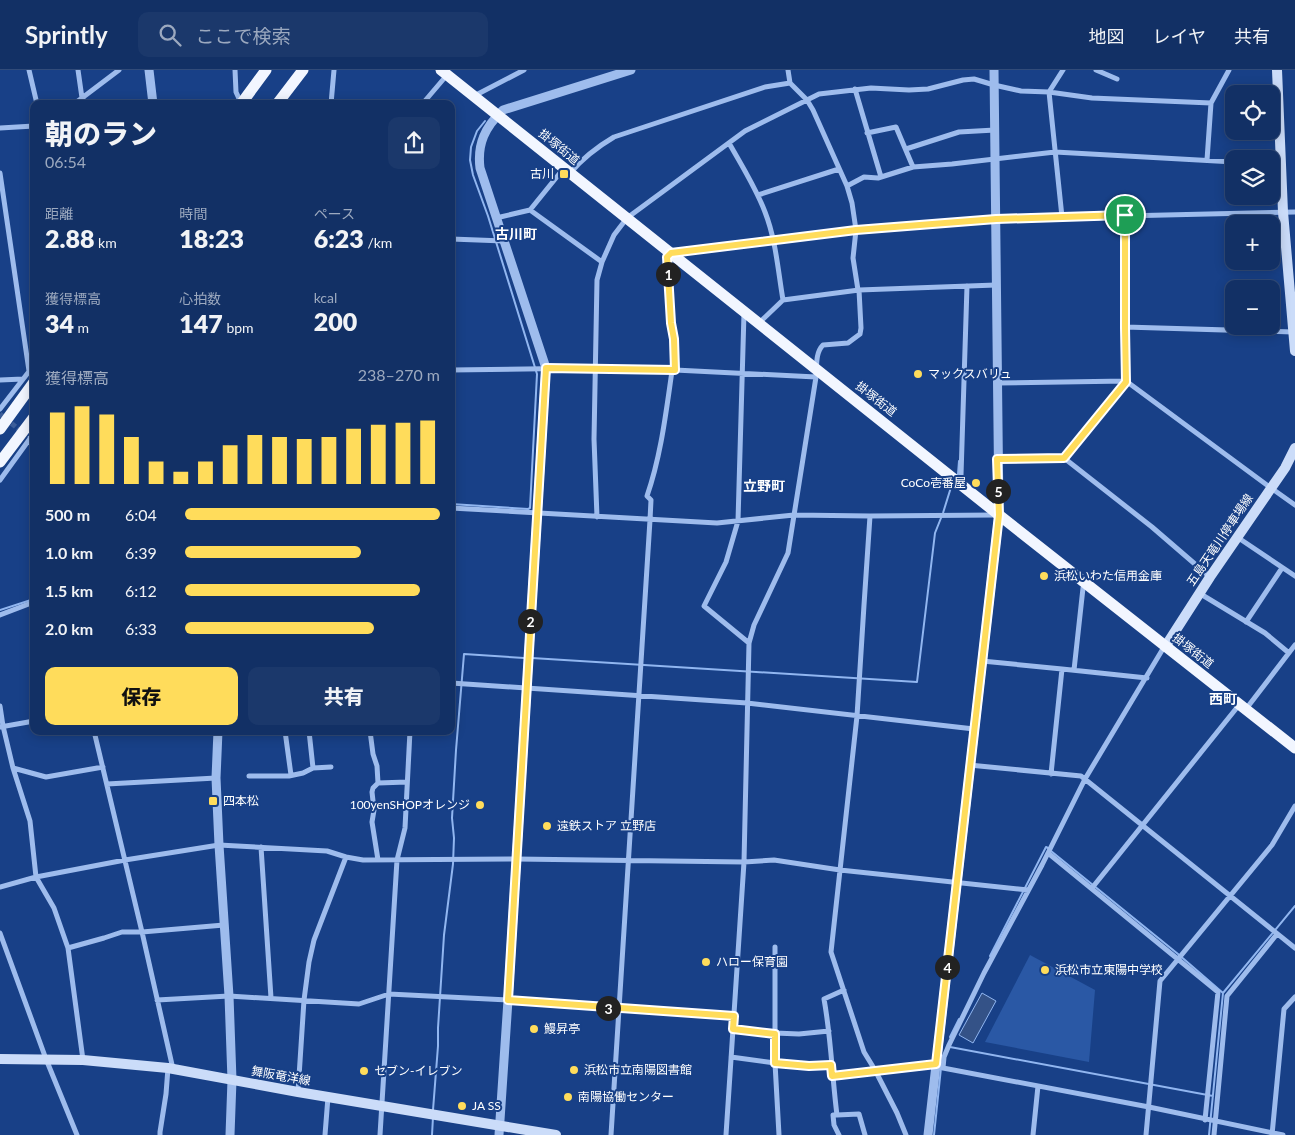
<!DOCTYPE html>
<html lang="ja">
<meta charset="utf-8">
<style>
:root{--surface:#123065;--page:#1b386b;--text:#f1f3f6;--muted:#9ca9bf;--line:#314b79;--accent:#ffdc5b}
body{margin:0;font-family:Lato,"Noto Sans JP",sans-serif;background:var(--page);color:var(--text);height:100vh;display:flex;flex-direction:column;font-size:19px;white-space:nowrap}
*{box-sizing:border-box;margin:0}
p{font-size:16px;color:var(--muted)}
.icon{flex:none;width:28px;height:28px;fill:none;stroke:currentColor;stroke-width:2;stroke-linecap:round;stroke-linejoin:round}
.map{position:relative;flex:1;overflow:hidden}
.drawer{position:absolute;left:30px;top:30px;width:425px;height:635px;display:flex;flex-direction:column;background:var(--surface);border-radius:10px;box-shadow:0 2px 12px #0003,0 0 0 1px var(--line)}
.drawer>*{flex:none}
.tools{position:absolute;left:1225px;top:15px;display:grid;gap:10px}
.tools a{display:grid;place-items:center;width:55px;height:55px;border-radius:10px;background:var(--surface);box-shadow:0 2px 12px #0003,0 0 0 1px var(--line);font-size:25px}
.pin{position:absolute;display:grid;place-items:center;width:42px;height:42px;color:#fff;margin:-21px;border:2px solid #fff;border-radius:50%;box-shadow:0 1px 5px #0007}
.km{position:absolute;width:25px;height:25px;margin:-12px;border-radius:50%;background:#222;color:#fff;font-size:14px;line-height:25px;text-align:center}
.round{display:grid;place-items:center;flex:none;width:52px;height:52px;border-radius:10px;background:var(--page)}
.headline{display:flex;align-items:center;justify-content:space-between;height:85px;padding:0 15px}
h1{font-size:28px;font-weight:800;line-height:38px}
.figures{display:grid;grid-template-columns:repeat(3,1fr);gap:8px;height:85px;padding:5px 15px}
.figures div{display:grid;align-content:center}
.figures b{font-size:25px;font-weight:800}
.figures small{font-size:14px;font-weight:400}
.figures p{font-size:14px}
.chart{height:140px;padding:10px 15px}
.chart p{display:flex;justify-content:space-between}
.chart svg{width:100%;height:90px;margin-top:5px;stroke:var(--accent);stroke-width:6}
.action{display:flex;gap:10px;margin-top:auto;padding:10px 15px}
.action a{flex:1;height:58px;border-radius:10px;background:var(--accent);color:#111;font-size:20px;font-weight:800;line-height:58px;text-align:center}
.action a+a{background:var(--page);color:var(--text)}
ul{padding:0 15px;list-style:none;font-size:16px}
li{display:grid;grid-template-columns:80px 60px 1fr;align-items:center;height:38px}
li i{height:12px;border-radius:6px;background:var(--accent)}
header{display:flex;align-items:center;gap:30px;box-sizing:border-box;height:70px;padding:0 25px;background:var(--surface);border-bottom:1px solid var(--line)}
header strong{font-size:24px}
nav{display:flex;gap:28px;margin-inline-start:auto;font-size:18px}
.search{width:350px;height:45px;background:var(--page);display:flex;align-items:center;gap:12px;box-sizing:border-box;padding:0 18px;border-radius:10px;color:var(--muted);font-size:19px}
.map>svg:first-child{display:block}
.green{fill:#2a58a5}
.water{fill:#345287;stroke:#91b6f0}
.lines{fill:none;stroke-linecap:round;stroke-linejoin:round}
.stream{stroke:#91b6f0;stroke-width:2}
.minor-tunnel{stroke:#3b5d99;stroke-width:5;stroke-dasharray:5 2.5;stroke-linecap:butt}
.minor{stroke:#9ebced;stroke-width:5}
.tertiary{stroke:#9ebced;stroke-width:9}
.secondary{stroke:#cbdcf9;stroke-width:10}
.trunk{stroke:#f2f6ff;stroke-width:11}
.route-casing{stroke:#fff;stroke-width:10}
.route{stroke:#ffdc5b;stroke-width:6}
.poi-dot{fill:#ffdc5b;stroke:#184087;stroke-width:2}
.labels{text-anchor:middle;stroke-width:4;stroke-linejoin:round;paint-order:stroke}
.street-label{font-size:12px;fill:#fff;stroke:#184087}
.poi-label{font-size:12px;fill:#fff;stroke:#184087;text-anchor:start}
.neighbourhood-label{font-size:14px;font-weight:bold;fill:#fff;stroke:#184087}
</style>
<header>
<strong>Sprintly</strong>
<div class="search"><svg class="icon" aria-label="search" viewBox="0 0 24 24"><circle cx="10" cy="10" r="6"/><path d="M15 15l6 6"/></svg>ここで検索</div>
<nav><a>地図</a><a>レイヤ</a><a>共有</a></nav>
</header>
<div class="map">
<svg width="1295" height="1065" viewBox="0 0 1295 1065">
<rect width="100%" height="100%" fill="#184087"/>
<path class="green" d="M1030 885 1095 920 1089 992 985 972Z"/>
<path class="water" d="M982 923 996 931 973 973 959 965Z"/>
<g class="lines">
<path class="stream" d="M957 406 958 404 959 391
M451 434 528 439 530 438 537 304 488 146 473 105 470 90 471 77 477 61 485 51
M0 540 34 529
M532 588 917 612 935 463 943 443 952 414
M1051 781 1178 884 1223 923
M990 886 1046 777 1048 778
M950 967 959 949
M950 977 1213 1026
M433 1040 438 976V958L444 865 453 794 454 768 452 748 456 680 464 584 524 588
M432 1065 433 1047
M934 1065 941 998
M1209 1065 1223 923 1295 836"/>
<path class="minor-tunnel" d="M0 344 22 362"/>
<path class="minor" d="M29 0 37 34
M78 0 82 28 86 34
M235 0 236 22 241 33
M788 0 790 13 807 30 813 40 847 116 852 133 856 160 853 188 858 220
M1096 0 1117 9
M855 19 881 107
M474 26 524 0
M74 34 119 0
M331 34 334 0
M384 34 424 32
M424 34V32L447 5
M0 58 34 56
M867 63 896 57 913 97
M729 73C742 96 756 118 765 142 776 170 778 201 783 230
M906 79 959 62 995 60
M1207 90 1211 33 1229 0
M1271 94 1280 95
M0 103 29 301
M570 103C583 88 597 77 614 67L765 17 790 13
M847 116 864 107 878 108 913 97 952 94 1055 82 1234 92
M758 125 839 99
M530 140 602 192
M1062 147 1049 22 1063 0
M496 148 530 140 564 98
M451 169 504 171
M744 243 738 451 726 492 704 536 749 573
M759 253 783 230 859 220 996 215
M1125 257 1293 262
M451 300 595 298 675 300 816 307
M675 300 674 269 671 253 667 187 671 183 856 160 996 149 1295 142
M0 310 23 309
M997 313 1126 311 1271 418 1295 435
M0 339 34 295
M30 368 34 382
M1064 388 1126 311 1125 257V145
M998 389 1064 388 1152 457 1210 507
M0 410 34 363
M956 411 961 405 967 216
M451 438 717 453 794 445 870 446 996 445
M870 446 864 535 857 646 831 882 864 982 875 1000 897 1043 906 1065
M597 447 594 369 597 210 602 192 614 165 627 148 745 61 819 24 871 18 909 20 928 19 963 10 974 9 994 15 1021 21 1049 22 1092 28 1211 33
M1237 467 1295 506
M1199 523 1265 563 1289 583
M0 545 34 532
M1246 552 1282 498
M982 591 1062 599
M1074 600 1083 518 1086 514
M451 613 747 633 974 659
M0 636 3 656 13 698 30 751 36 807 54 838 68 878 83 990
M1246 639 1295 575
M0 657 34 651
M94 661 142 862 173 999
M285 661 291 705
M309 661 313 698
M370 661 373 684 377 696 378 713 373 718 372 722 374 740 372 752 378 790
M969 695 1081 706 1295 878
M13 698 46 707 103 697
M1051 704 1062 599 1147 608
M249 706H289L303 703 313 698 331 697
M378 713 407 712
M107 714 216 708
M261 777 271 928
M1048 783 1218 922 1205 1050
M0 817 36 807 125 790 219 775 327 781 346 787 363 790 516 789 744 792 774 790 840 800 1028 820
M1092 818 1239 635
M0 863 46 989 77 1065
M68 878 104 868 122 862H142L224 855
M157 930 229 926 359 934 389 924 508 930 734 946
M733 959 775 963 799 964 829 961
M731 987 775 993V877
M943 998 944 987 949 975 984 903 1042 795 1085 709 1164 577
M832 1006 936 994 943 998 1149 1037 1283 1065
M298 1022 304 930 309 892 314 870 346 787
M837 1045 859 1044 865 1065
M160 1065V1062L166 1024 168 998
M325 1065 328 1027
M380 1065 397 790 405 758 410 661
M611 1065 650 450 651 430 647 426C661 386 666 342 672 301
M726 1065 744 792 749 573 754 555 788 483 816 307C817 297 815 283 823 275L848 273 860 264 861 258 859 220
M779 1065 775 993 809 996 831 995
M839 1065 834 1055 833 1045H837C832 1006 831 967 824 929L844 920
M1033 1065 1038 1016
M1146 1065 1160 911 1272 775 1295 736
M1214 1065 1227 926 1277 864
M1272 1065 1284 939 1295 927"/>
<path class="tertiary" d="M149 0 153 34
M218 661 216 708 219 775 229 926 232 1010 230 1065
M499 1065 508 930 546 298 480 98C477 74 485 57 503 40L631 0
M928 1065 999 445 994 0"/>
<path class="secondary" d="M1277 0 1283 142 1295 281
M1165 577 1210 507 1285 398 1295 378
M0 989 83 990 168 998 298 1022 556 1065"/>
<path class="trunk" d="M441 0 999 445 1295 678
M241 34 266 0
M277 34 303 0
M0 359 34 312
M0 392 34 347"/>
</g>
<g class="lines">
<defs>
<path id="route" d="M1125 145V258L1126 312 1064 388 997 389 999 445 936 994 832 1006 831 995 809 996 775 993V964L733 959 734 946 508 930 546 298 675 300 674 269 671 253 667 187 671 183 856 160 996 149Z"/>
</defs>
<use href="#route" class="route-casing"/>
<use href="#route" class="route"/>
</g>
<g class="poi-dot">
<rect x="559" y="99" width="10" height="10" rx="2.5"/>
<circle cx="918" cy="304" r="5"/>
<circle cx="976" cy="413" r="5"/>
<circle cx="1044" cy="506" r="5"/>
<rect x="208" y="726" width="10" height="10" rx="2.5"/>
<circle cx="480" cy="735" r="5"/>
<circle cx="547" cy="756" r="5"/>
<circle cx="706" cy="892" r="5"/>
<circle cx="1045" cy="900" r="5"/>
<circle cx="534" cy="959" r="5"/>
<circle cx="574" cy="1000" r="5"/>
<circle cx="364" cy="1001" r="5"/>
<circle cx="568" cy="1027" r="5"/>
<circle cx="462" cy="1036" r="5"/>
</g>
<g class="labels">
<g class="street-label">
<text transform="translate(559 77) rotate(39)" y="4">掛塚街道</text>
<text transform="translate(876 329) rotate(38)" y="4">掛塚街道</text>
<text transform="translate(1220 470) rotate(-56)" y="4">五島天竜川停車場線</text>
<text transform="translate(1193 581) rotate(38)" y="4">掛塚街道</text>
<text transform="translate(281 1006) rotate(10)" y="4">舞阪竜洋線</text>
</g>
<g class="poi-label">
<text x="554" y="108" text-anchor="end">古川</text>
<text x="928" y="308">マックスバリュ</text>
<text x="966" y="417" text-anchor="end">CoCo壱番屋</text>
<text x="1054" y="510">浜松いわた信用金庫</text>
<text x="223" y="735">四本松</text>
<text x="470" y="739" text-anchor="end">100yenSHOPオレンジ</text>
<text x="557" y="760">遠鉄ストア 立野店</text>
<text x="716" y="896">ハロー保育園</text>
<text x="1055" y="904">浜松市立東陽中学校</text>
<text x="544" y="963">鰻昇亭</text>
<text x="584" y="1004">浜松市立南陽図書館</text>
<text x="374" y="1005">セブン-イレブン</text>
<text x="578" y="1031">南陽協働センター</text>
<text x="472" y="1040">JA SS</text>
</g>
<g class="neighbourhood-label">
<text x="516" y="169">古川町</text>
<text x="764" y="421">立野町</text>
<text x="1223" y="634">西町</text>
</g>
</g>
</svg>
<div class="tools">
<a><svg class="icon" aria-label="locate" viewBox="0 0 24 24"><circle cx="12" cy="12" r="6"/><path d="M12 2v4M12 18v4M2 12h4M18 12h4"/></svg></a>
<a><svg class="icon" aria-label="layers" viewBox="0 0 24 24"><path d="M12 4l9 5-9 5-9-5zM3 14l9 5 9-5"/></svg></a>
<a>+</a>
<a>−</a>
</div>
<div class="pin" style="left:1125px;top:145px;background:#1e9e55"><svg class="icon" aria-label="arrive" viewBox="0 0 24 24"><path d="M6 21V4h12l-3 4 3 4H6"/></svg></div>
<b class="km" style="left:668px;top:204px">1</b>
<b class="km" style="left:530px;top:551px">2</b>
<b class="km" style="left:608px;top:938px">3</b>
<b class="km" style="left:947px;top:897px">4</b>
<b class="km" style="left:998px;top:421px">5</b>
<section class="drawer">
<div class="headline"><div><h1>朝のラン</h1><p>06:54</p></div><a class="round"><svg class="icon" aria-label="share" viewBox="0 0 24 24"><path d="M12 15V3M7 8l5-5 5 5M5 13v7h14v-7"/></svg></a></div>
<div class="figures">
<div><p>距離</p><b>2.88<small> km</small></b></div>
<div><p>時間</p><b>18:23</b></div>
<div><p>ペース</p><b>6:23<small> /km</small></b></div>
</div>
<div class="figures">
<div><p>獲得標高</p><b>34<small> m</small></b></div>
<div><p>心拍数</p><b>147<small> bpm</small></b></div>
<div><p>kcal</p><b>200</b></div>
</div>
<div class="chart"><p><span>獲得標高</span>238–270 m</p>
<svg viewBox="0 0 160 44" preserveAspectRatio="none"><path d="M5 44V9M15 44V6M25 44V10M35 44V21M45 44V33M55 44V38M65 44V33M75 44V25M85 44V20M95 44V21M105 44V22M115 44V21M125 44V17M135 44V15M145 44V14M155 44V13"/></svg>
</div>
<ul>
<li><b>500 m</b>6:04<i style="width:100%"></i></li>
<li><b>1.0 km</b>6:39<i style="width:69%"></i></li>
<li><b>1.5 km</b>6:12<i style="width:92%"></i></li>
<li><b>2.0 km</b>6:33<i style="width:74%"></i></li>
</ul>
<div class="action"><a>保存</a><a>共有</a></div>
</section>
</div>
